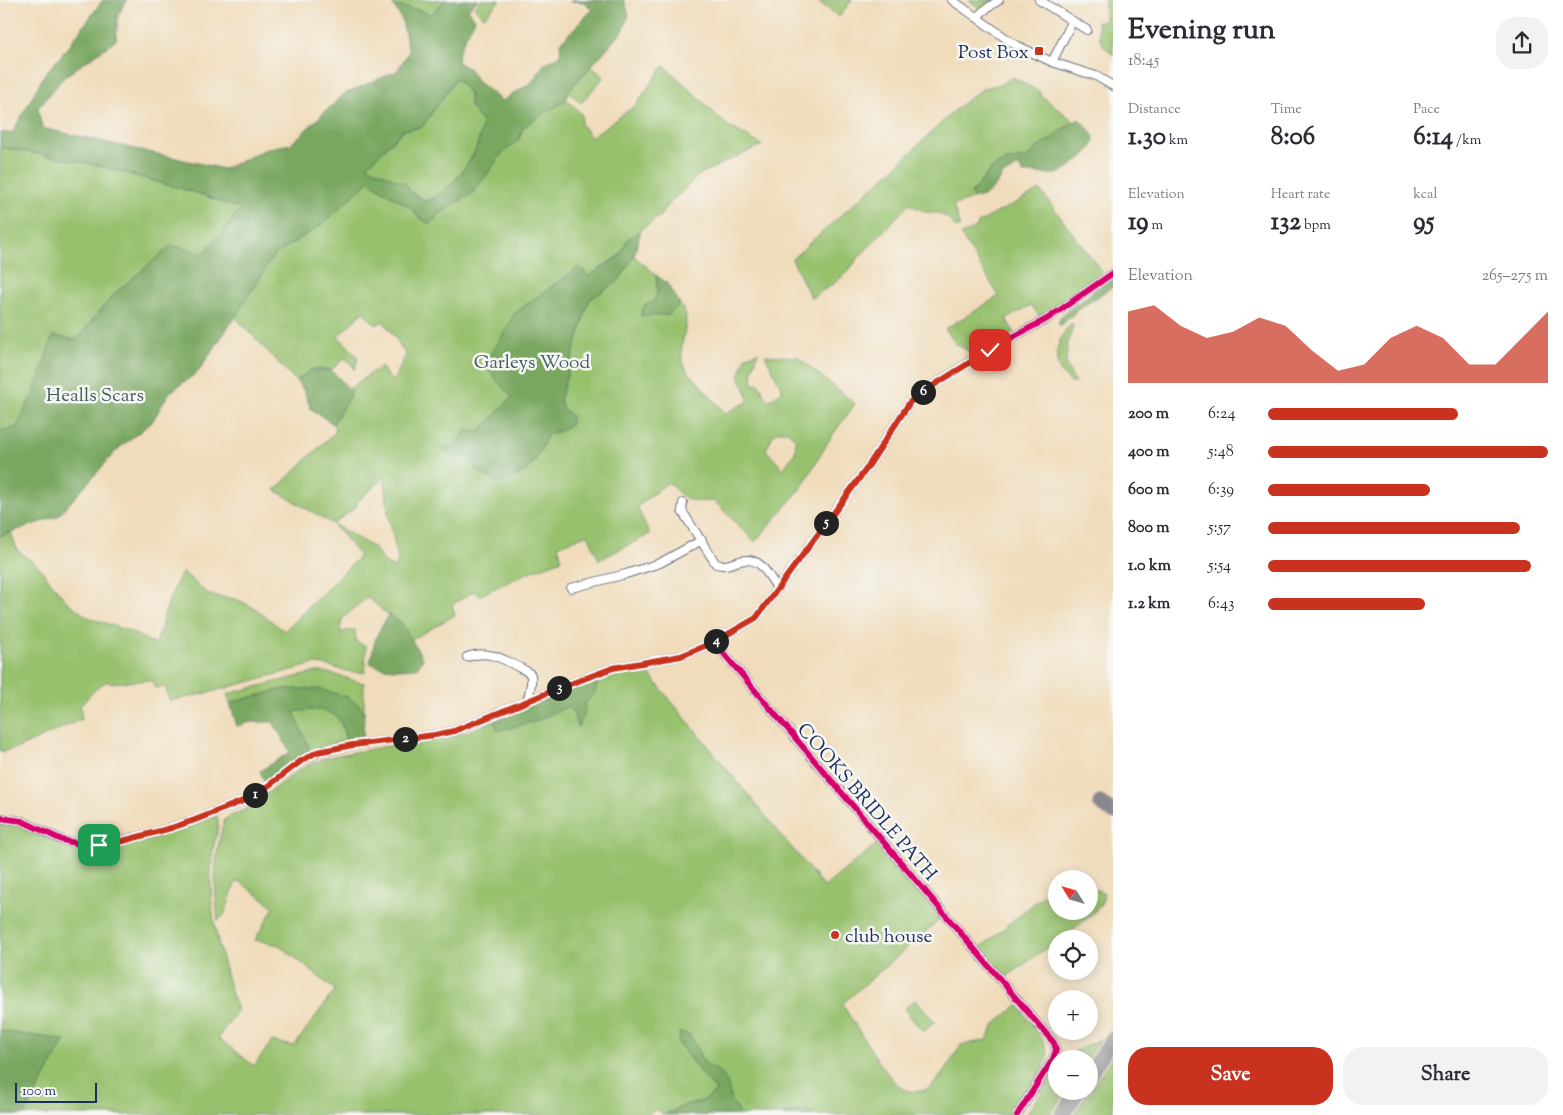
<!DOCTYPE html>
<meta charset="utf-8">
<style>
:root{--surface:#fff;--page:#f2f2f3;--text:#2b2b33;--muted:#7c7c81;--accent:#c8321e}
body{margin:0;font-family:"Sorts Mill Goudy",serif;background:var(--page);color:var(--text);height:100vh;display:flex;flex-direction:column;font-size:19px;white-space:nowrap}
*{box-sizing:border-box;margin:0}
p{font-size:16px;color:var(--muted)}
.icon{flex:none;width:28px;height:28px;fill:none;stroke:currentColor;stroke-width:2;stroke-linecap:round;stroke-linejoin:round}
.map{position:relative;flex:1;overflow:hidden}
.side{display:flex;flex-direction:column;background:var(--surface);width:450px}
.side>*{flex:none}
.needle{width:32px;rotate:307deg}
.buttons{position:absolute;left:1048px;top:870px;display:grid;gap:10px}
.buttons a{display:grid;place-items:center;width:50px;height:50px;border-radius:50%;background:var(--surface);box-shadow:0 2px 12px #0003;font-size:25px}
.scale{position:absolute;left:15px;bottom:12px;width:82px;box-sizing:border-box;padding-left:5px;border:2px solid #1b2f5e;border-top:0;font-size:14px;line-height:18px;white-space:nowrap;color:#1b2f5e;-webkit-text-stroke:4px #f6f6f2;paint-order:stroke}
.pin{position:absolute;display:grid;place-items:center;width:42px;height:42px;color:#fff;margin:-21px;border-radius:10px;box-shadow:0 2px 8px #0006}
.km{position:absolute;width:25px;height:25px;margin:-12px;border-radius:50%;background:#222;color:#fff;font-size:14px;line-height:25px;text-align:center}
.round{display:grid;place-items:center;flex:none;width:52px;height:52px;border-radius:20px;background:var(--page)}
.head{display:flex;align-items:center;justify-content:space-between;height:85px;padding:0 15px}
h1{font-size:28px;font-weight:700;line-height:38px}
.metrics{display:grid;grid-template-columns:repeat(3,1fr);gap:8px;height:85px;padding:5px 15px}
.metrics div{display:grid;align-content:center}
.metrics b{font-size:25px;font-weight:700}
.metrics small{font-size:14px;font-weight:400}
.metrics p{font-size:14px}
.chart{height:140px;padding:10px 15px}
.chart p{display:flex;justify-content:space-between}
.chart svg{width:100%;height:90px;margin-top:5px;fill:var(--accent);opacity:.7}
.action{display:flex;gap:10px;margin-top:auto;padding:10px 15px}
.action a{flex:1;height:58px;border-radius:20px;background:var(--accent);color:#fff;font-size:20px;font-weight:700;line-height:58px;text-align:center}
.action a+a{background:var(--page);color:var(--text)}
ul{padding:0 15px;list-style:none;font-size:16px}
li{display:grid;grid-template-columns:80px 60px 1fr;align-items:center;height:38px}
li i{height:12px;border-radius:6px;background:var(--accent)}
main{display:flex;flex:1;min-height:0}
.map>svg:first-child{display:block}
.green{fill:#97c16d;stroke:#597866;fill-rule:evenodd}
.forest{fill:#79a760;stroke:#4a6b5f;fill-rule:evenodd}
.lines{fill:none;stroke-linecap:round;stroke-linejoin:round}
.taxiway{stroke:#86868c;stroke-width:15}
.minor-casing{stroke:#666c7e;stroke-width:10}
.minor{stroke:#fff;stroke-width:8}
.cycleway-casing{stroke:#f6f6f2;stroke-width:9}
.cycleway{stroke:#d6006c;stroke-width:6}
.route-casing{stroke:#fff;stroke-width:10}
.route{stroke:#c8321e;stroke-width:6}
.poi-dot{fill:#c8321e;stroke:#f6f6f2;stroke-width:2}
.labels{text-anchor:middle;stroke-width:5;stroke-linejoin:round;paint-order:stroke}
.poi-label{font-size:19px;fill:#1b2f5e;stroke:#f6f6f2;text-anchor:end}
.park-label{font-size:19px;fill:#405b62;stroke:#f6f6f2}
.street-label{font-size:19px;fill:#1b2f5e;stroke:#f6f6f2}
</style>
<main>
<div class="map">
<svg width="1113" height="1115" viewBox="0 0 1113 1115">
<rect width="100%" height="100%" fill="#f6f6f2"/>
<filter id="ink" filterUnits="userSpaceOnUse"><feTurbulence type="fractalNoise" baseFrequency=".02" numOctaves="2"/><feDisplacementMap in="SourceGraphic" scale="10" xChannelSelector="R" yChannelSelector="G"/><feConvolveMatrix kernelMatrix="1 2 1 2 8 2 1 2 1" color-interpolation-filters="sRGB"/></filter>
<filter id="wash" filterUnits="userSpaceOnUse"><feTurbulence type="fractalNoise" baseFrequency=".0096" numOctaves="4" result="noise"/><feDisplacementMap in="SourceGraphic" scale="20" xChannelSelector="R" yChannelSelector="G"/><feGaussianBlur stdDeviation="1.12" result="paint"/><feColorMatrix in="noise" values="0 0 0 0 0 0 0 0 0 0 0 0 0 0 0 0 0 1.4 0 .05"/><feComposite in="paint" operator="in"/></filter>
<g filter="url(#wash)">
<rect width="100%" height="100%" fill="#f0dcba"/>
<path class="green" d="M390 0H445L431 15 420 10 394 6Z
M481 0H500L484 17 474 7Z
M816 0H852L839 17Z
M969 0H993L980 9Z
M1105 0H1113V55C1099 42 1100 40 1097 22L1105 21Z
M591 66 604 77 581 103 568 91Z
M665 66 727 125 762 145 700 174 671 202 660 216 628 239 620 255 589 276 579 267 515 313 498 382 513 397 479 431 466 430 458 442C461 456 469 459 477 471L535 462 548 434 560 431 562 408 560 399 589 300 619 280 634 256 656 275C659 299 657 299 640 315H669L680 304C682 308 686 315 686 319 686 339 676 348 686 369L726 414 729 411 748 402 747 394 739 376 746 356 758 352 753 369 752 383 759 384 768 401 783 391 765 355 798 357 855 404 831 437 801 488 755 542 714 501C687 503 686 500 668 482L637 507 650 534 599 560 588 534 558 546 562 560 527 573 479 596 474 591 452 605 455 615 411 640 401 622 388 615 367 597 342 619 340 632 355 630 356 642 366 646 365 672C348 675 332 664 314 664L211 692 170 701 165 687 155 688 151 680 109 683 108 681C96 686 89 697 80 706L82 719 18 748 0 752V536L11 532 17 550 39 567 65 600 87 617 129 631 156 645C163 621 168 594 183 572L209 595 236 599 256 609 284 631 360 556 333 524 275 490 336 431 333 424 352 392 349 389 381 366 389 379 394 380 406 355 395 337 383 321 376 325 363 312 338 336 358 357 355 369 345 358 331 370H311L296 381 235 317 274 255 321 225 369 181 414 210 416 215 429 224 442 212 474 192 502 153 519 140 523 127 567 99 582 115 581 124 591 137 636 105 661 69ZM778 431H788L796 440 795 453 783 469 766 450 772 437ZM385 477 388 513 398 559 396 568 386 564 374 548 333 524 356 507 357 502Z
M1013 77 1040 92 1039 94 1075 122 1060 131 1055 137 1036 148 1032 154 1026 158 1006 161 991 169 971 194 974 198 953 206 960 226 956 228 948 218 938 213 925 212 909 204 857 259C847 277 828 287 811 298L792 259 891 171 954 111 971 97 984 88 1001 84Z
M456 78 469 93 470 106 483 123C480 132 479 144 474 153 464 171 446 195 426 201L367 166 404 130 422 127Z
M0 148H6L97 165 197 193 241 209 203 254 115 293 76 340 53 336 36 387 17 427 0 431Z
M1040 190 1102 272 1060 303 1042 320 1031 305 1006 319 1014 332 991 344 971 352 956 344 945 329 999 296 961 235 977 227 978 223Z
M1072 323 1073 326 1067 346 1066 364 1075 383H1071C1068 379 1063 375 1060 370 1051 355 1061 333 1072 323Z
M644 668 824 887 879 842 944 916 842 1004C854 1022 887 1080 903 1089 908 1092 919 1092 925 1090 938 1085 953 1057 961 1045L987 1040 995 1024 1018 1005 1045 1044 1048 1057 1036 1081 1014 1115H687L726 1094 678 1042 699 1071 717 1091 703 1101 685 1105 665 1115H663L659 1110H653L648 1115H24L64 1040 0 1031V821L11 822C32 830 54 843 76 848 112 856 182 829 217 816 221 825 215 839 213 849 211 861 211 875 211 887 212 930 225 970 237 1011L218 1038 254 1066 272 1041 294 1046 335 990 279 945 255 940 274 907 239 881 235 884 224 915 218 921C214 885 213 854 225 819L248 808 302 768 328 757 467 732 597 678 626 670Z
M316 672C332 671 348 680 364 683V712L360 706 284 689 230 703 227 694Z
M315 709C339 713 341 718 346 741L326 745 311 753 293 712Z
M1076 869 1084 879H1064Z
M1089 884 1093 889 1103 892C1110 906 1070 931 1059 939H1056V941L1004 979 980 948 1056 885V911H1089Z
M916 999 935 1022 923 1032 904 1009Z
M1100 1039 1087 1059H1067L1072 1053Z
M1113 1056V1115H1074Z
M1056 1070V1091H1066L1050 1115H1026Z"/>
<path class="forest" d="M103 0H127L118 15 116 40 64 77 38 108 42 128 224 169 268 148 291 144 344 94 397 71 409 52 402 20 394 6 420 10 431 15 445 0H478L468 9 475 19 460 48 457 62 470 69 478 82 502 101 532 82 545 63 560 56 561 42 592 10 585 2 570 1V0H624L629 15 623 31 568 91 567 99 523 127 519 140 502 153 474 192 442 212 429 224 416 215 414 210 369 181 321 225 274 255 233 320 198 372 169 393 152 422 118 449 58 516 0 536V431L17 427 36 387 53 336 76 340 115 293 172 245 203 254 241 209 197 193 97 165 6 148H0V133H12L46 72 61 56ZM456 78 469 93 470 106 483 123C480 132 479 144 474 153 464 171 446 195 426 201L411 193 406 184 367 166 403 130 422 127Z
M1079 119C1084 124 1092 131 1094 138 1096 149 1069 169 1059 173 1049 176 1034 172 1023 173L1019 166 1002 175C997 187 987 197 974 198L971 194 991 169 1006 161 1026 158 1032 154 1036 148 1055 137 1060 131Z
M641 230 634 256 619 280 589 300 560 399 562 408 572 416 570 425 560 431 548 434C533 466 532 472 498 483L476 471 472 462 460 453 454 458 444 449 458 442 466 430 480 431 512 397 498 382 486 364 515 313 579 267 589 276 620 256 628 239Z
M656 275 668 284 680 304 669 315 640 316 645 305 653 302 658 292Z
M1113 277V286L1081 308 1061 325 1058 324 1061 316Z
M311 370H331L352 392 333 424 311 409 304 391 296 381Z
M388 615 401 622 423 659 417 668C400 669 387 671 370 663L376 637Z
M597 678 596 689 593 696 588 699 585 704 584 716 578 727 572 710 566 707 536 721 498 731 494 721Z
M284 689H320L348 697 360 706 364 712 363 742 346 741C345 735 344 727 341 722 330 706 310 710 294 712L311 753 265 783 260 771 290 752 273 722H251L237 726 230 703Z
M0 1031 65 1040 24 1115H0Z
M680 1032 690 1035C696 1044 699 1055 705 1063 709 1068 713 1067 718 1071 730 1079 728 1091 731 1102L736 1107 739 1115H665L685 1105 703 1101 717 1091 699 1071 678 1042Z
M806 1109 815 1115H782Z"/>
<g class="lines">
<path class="taxiway" d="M1100 803 1113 812
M1089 1075 1113 1038
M1062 1115 1078 1091"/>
</g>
</g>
<g filter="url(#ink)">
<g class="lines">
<defs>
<path id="minor" d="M952 0 1014 44 1052 62 1096 76 1113 86
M1039 0 1087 30
M977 18 982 12 999 0
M1052 62 1072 22
M683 503 682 511 716 564C724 566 728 565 736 562 760 554 765 571 778 589
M571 588 626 574 660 563 702 540
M714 642 1054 1043 1056 1050 1053 1059 1017 1115
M467 657C490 648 508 662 528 672L531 675C532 684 530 692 527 701
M0 818 22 821 62 840 79 844 99 845 150 834 195 820 248 799 268 786 301 761 317 753 353 745 435 735 454 731 562 687 613 668 681 656 714 642 756 618 867 468 910 402 918 395 990 349 1047 319 1113 273"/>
</defs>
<use href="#minor" class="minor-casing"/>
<use href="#minor" class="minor"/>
<defs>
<path id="cycleway" d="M714 642 1054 1043 1056 1050 1053 1059 1017 1115
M0 818 22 821 62 840 79 844 99 845 150 834 195 820 248 799 268 786 301 761 317 753 353 745 435 735 454 731 562 687 613 668 681 656 714 642 756 618 867 468 910 402 918 395 990 349 1047 319 1113 273"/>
</defs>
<use href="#cycleway" class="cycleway-casing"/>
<use href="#cycleway" class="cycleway"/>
</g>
</g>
<g class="lines" filter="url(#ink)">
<defs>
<path id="route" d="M99 845 123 841 171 828 195 820 248 799 268 786 301 761 317 752 353 745 435 735 454 731 562 687 613 668 681 656 714 642 756 618 867 468 910 402 918 395 990 350"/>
</defs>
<use href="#route" class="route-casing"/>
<use href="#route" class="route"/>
</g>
<g class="poi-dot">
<rect x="1034" y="46" width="10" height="10" rx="2.5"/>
<circle cx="835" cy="935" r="5"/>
</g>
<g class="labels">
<g class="poi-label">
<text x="1029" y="58">Post Box</text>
<text x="845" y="942" text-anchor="start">club house</text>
</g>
<g class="park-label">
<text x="532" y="368">Garleys Wood</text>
<text x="95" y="401">Healls Scars</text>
</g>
<g class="street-label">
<text transform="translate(868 801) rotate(49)" y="7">COOKS BRIDLE PATH</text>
</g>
</g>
</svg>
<div class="buttons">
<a><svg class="needle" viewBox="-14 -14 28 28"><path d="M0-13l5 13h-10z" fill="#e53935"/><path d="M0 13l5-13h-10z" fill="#7c7c81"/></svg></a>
<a><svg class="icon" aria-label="locate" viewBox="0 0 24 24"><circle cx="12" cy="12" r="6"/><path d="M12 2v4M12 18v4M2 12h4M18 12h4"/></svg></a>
<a>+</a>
<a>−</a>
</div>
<div class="scale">100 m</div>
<div class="pin" style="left:99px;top:845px;background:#1e9e55"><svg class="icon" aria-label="arrive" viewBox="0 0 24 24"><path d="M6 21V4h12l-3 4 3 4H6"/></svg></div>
<div class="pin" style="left:990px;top:350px;background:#d93025"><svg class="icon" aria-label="check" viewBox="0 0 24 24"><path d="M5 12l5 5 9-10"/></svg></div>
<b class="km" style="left:255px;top:795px">1</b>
<b class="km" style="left:405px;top:739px">2</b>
<b class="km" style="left:559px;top:688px">3</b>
<b class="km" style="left:716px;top:641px">4</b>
<b class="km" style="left:826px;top:523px">5</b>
<b class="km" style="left:923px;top:392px">6</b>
</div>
<section class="side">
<div class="head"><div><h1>Evening run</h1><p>18:45</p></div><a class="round"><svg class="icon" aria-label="share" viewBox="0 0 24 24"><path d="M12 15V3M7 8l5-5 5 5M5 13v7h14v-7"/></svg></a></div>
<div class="metrics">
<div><p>Distance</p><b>1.30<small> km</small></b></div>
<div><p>Time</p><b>8:06</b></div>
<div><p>Pace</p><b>6:14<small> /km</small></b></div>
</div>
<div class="metrics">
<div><p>Elevation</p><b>19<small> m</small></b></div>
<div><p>Heart rate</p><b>132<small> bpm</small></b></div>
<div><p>kcal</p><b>95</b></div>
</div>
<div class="chart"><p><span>Elevation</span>265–275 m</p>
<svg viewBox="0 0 160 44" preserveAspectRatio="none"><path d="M0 44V9L10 6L20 16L30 22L40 19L50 12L60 16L70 28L80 38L90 35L100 22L110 16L120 22L130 35L140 35L150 22L160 9V44z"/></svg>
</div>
<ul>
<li><b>200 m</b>6:24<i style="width:68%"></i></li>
<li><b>400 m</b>5:48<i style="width:100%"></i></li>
<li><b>600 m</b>6:39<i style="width:58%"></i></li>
<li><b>800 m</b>5:57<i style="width:90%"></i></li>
<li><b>1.0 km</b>5:54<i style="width:94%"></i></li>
<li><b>1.2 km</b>6:43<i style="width:56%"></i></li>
</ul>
<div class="action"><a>Save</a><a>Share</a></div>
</section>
</main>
